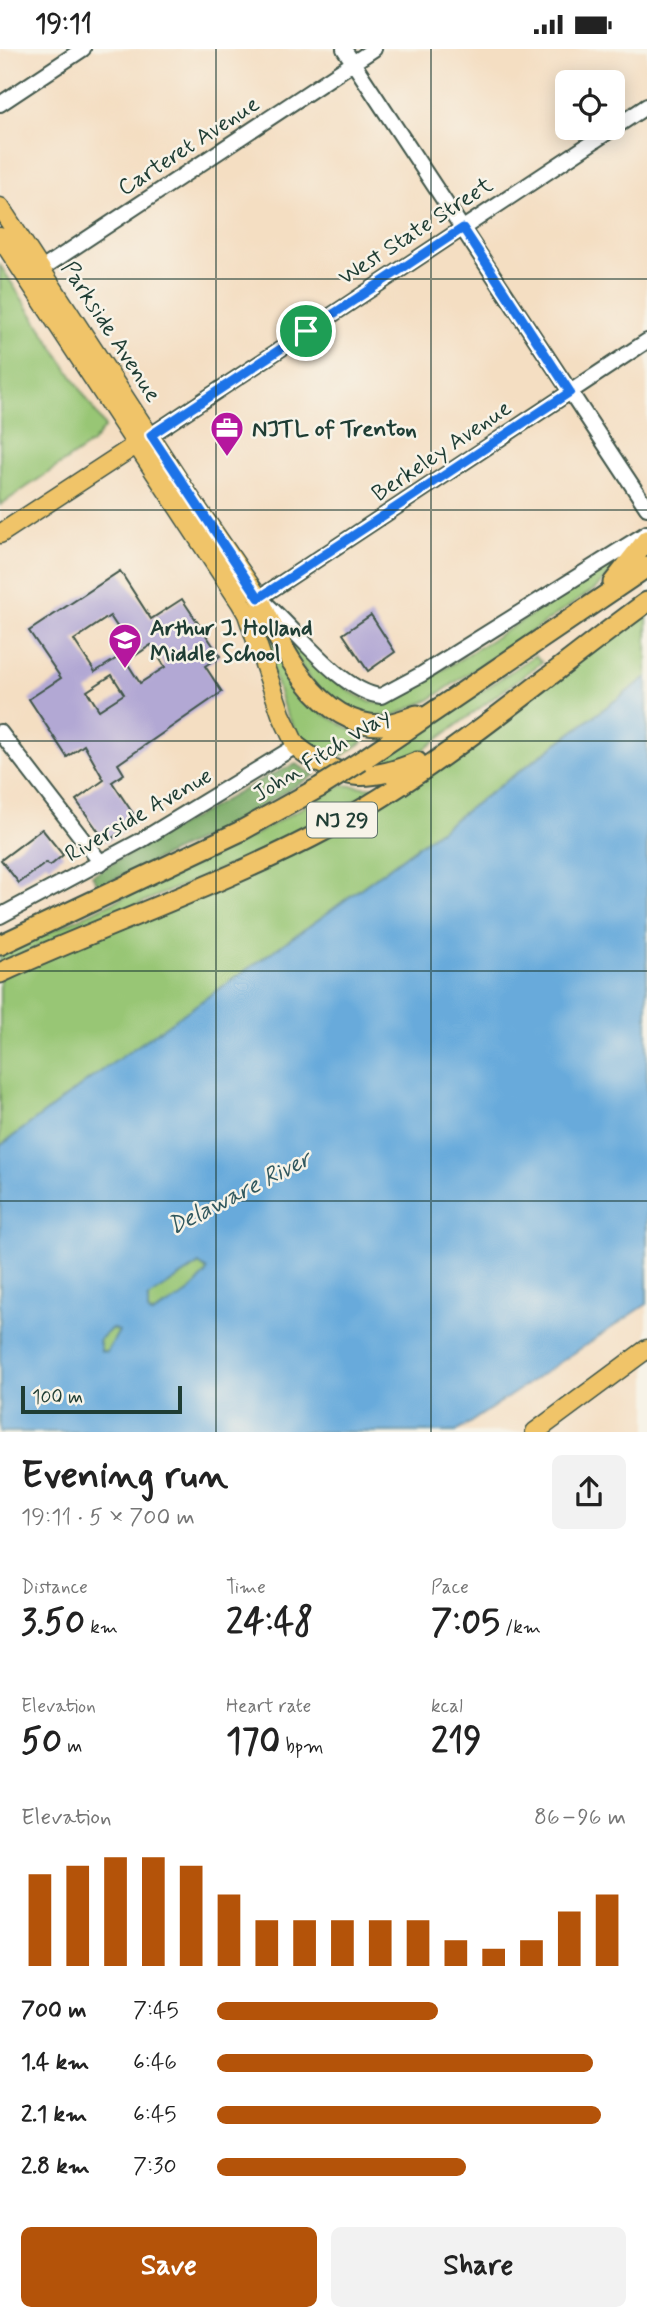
<!DOCTYPE html>
<meta charset="utf-8">
<style>
:root{--surface:#fff;--page:#f2f2f2;--text:#222;--muted:#767676;--accent:#b45309}
body{margin:0;font-family:Mynerve,sans-serif;background:var(--page);color:var(--text);height:100vh;display:flex;flex-direction:column;font-size:26px;white-space:nowrap}
*{box-sizing:border-box;margin:0}
p{font-size:23px;color:var(--muted)}
.icon{flex:none;width:38px;height:38px;fill:none;stroke:currentColor;stroke-width:2;stroke-linecap:round;stroke-linejoin:round}
.map{position:relative;height:1383px;overflow:hidden}
.details{display:flex;flex-direction:column;background:var(--surface);flex:1}
.details>*{flex:none}
.controls{position:absolute;left:555px;top:21px;display:grid;gap:14px}
.controls a{display:grid;place-items:center;width:70px;height:70px;border-radius:10px;background:var(--surface);box-shadow:0 4px 18px #0003;font-size:35px}
.scale{position:absolute;left:21px;bottom:18px;width:161px;box-sizing:border-box;padding-left:7px;border:4px solid #1f3d34;border-top:0;font-size:19px;line-height:24px;white-space:nowrap;color:#1f3d34;-webkit-text-stroke:5px #f7f3e8;paint-order:stroke}
.pin{position:absolute;display:grid;place-items:center;width:60px;height:60px;color:#fff;margin:-30px;border:4px solid #fff;border-radius:50%;box-shadow:0 2px 7px #0007}
.round{display:grid;place-items:center;flex:none;width:74px;height:74px;border-radius:10px;background:var(--page)}
.head{display:flex;align-items:center;justify-content:space-between;height:119px;padding:0 21px}
h1{font-size:38px;font-weight:800;line-height:52px}
.stats{display:grid;grid-template-columns:repeat(3,1fr);gap:10px;height:119px;padding:7px 21px}
.stats div{display:grid;align-content:center}
.stats b{font-size:35px;font-weight:800}
.stats small{font-size:19px;font-weight:400}
.stats p{font-size:19px}
.chart{height:196px;padding:14px 21px}
.chart p{display:flex;justify-content:space-between}
.chart svg{width:100%;height:126px;margin-top:7px;stroke:var(--accent);stroke-width:6}
.button{display:flex;gap:14px;margin-top:auto;padding:14px 21px}
.button a{flex:1;height:80px;border-radius:10px;background:var(--accent);color:#fff;font-size:28px;font-weight:800;line-height:80px;text-align:center}
.button a+a{background:var(--page);color:var(--text)}
ul{padding:0 21px;list-style:none;font-size:23px}
li{display:grid;grid-template-columns:112px 84px 1fr;align-items:center;height:52px}
li i{height:18px;border-radius:9px;background:var(--accent)}
.status{display:flex;justify-content:space-between;align-items:center;height:49px;padding:0 35px;background:var(--surface);direction:ltr}
.status svg{height:19px;fill:currentColor}
.map>svg:first-child{display:block}
.green{fill:#98c675;stroke:#5c8254;stroke-width:2}
.forest{fill:#7aab66;stroke:#4c744d;stroke-width:2}
.water{fill:#67aadb;stroke:#437488;stroke-width:2;fill-rule:evenodd}
.building{fill:#b2a8d4;fill-rule:evenodd}
.lines{fill:none;stroke-linecap:round;stroke-linejoin:round}
.minor-casing{stroke:#3f5549;stroke-width:18}
.major-casing{stroke:#3f5549;stroke-width:21}
.highway-casing{stroke:#3f5549;stroke-width:23}
.minor{stroke:#fff;stroke-width:14}
.major{stroke:#f0c469;stroke-width:18}
.highway{stroke:#f0c469;stroke-width:19}
.highway-bridge-casing{stroke:#3f5549;stroke-width:23;stroke-linecap:butt}
.highway-bridge{stroke:#f0c469;stroke-width:19}
.route-casing{stroke:#fff;stroke-width:14}
.route{stroke:#1a73e8;stroke-width:9}
.grid{fill:none;stroke:#1f3d34;stroke-width:2;stroke-opacity:0.55}
.labels{text-anchor:middle;stroke-width:5;stroke-linejoin:round;paint-order:stroke}
.shield{fill:#f7f3e8;stroke:#60746a;stroke-width:2}
.shield-label{font-size:21px;font-weight:bold;fill:#1f3d34}
.street-label{font-size:23px;fill:#1f3d34;stroke:#f7f3e8}
.poi-label{font-size:23px;font-weight:bold;fill:#1f3d34;stroke:#f7f3e8;text-anchor:start}
.water-label{font-size:24px;font-style:italic;fill:#31585e;stroke:#f7f3e8}
</style>
<div class="status"><b>19:11</b><svg viewBox="0 0 49 12"><path d="M0 12V9h3v3zM5 12V6h3v6zM10 12V3h3v9zM15 12V0h3v12zM26 1h20v11H26zM47 4h2v5h-2z"/></svg></div>
<div class="map">
<svg width="647" height="1383" viewBox="0 0 647 1383">
<rect width="100%" height="100%" fill="#f7f3e8"/>
<filter id="ink" filterUnits="userSpaceOnUse"><feTurbulence type="fractalNoise" baseFrequency=".0143" numOctaves="2"/><feDisplacementMap in="SourceGraphic" scale="14" xChannelSelector="R" yChannelSelector="G"/><feConvolveMatrix kernelMatrix="1 2 1 2 8 2 1 2 1" color-interpolation-filters="sRGB"/></filter>
<filter id="wash" filterUnits="userSpaceOnUse"><feTurbulence type="fractalNoise" baseFrequency=".00686" numOctaves="4" result="noise"/><feDisplacementMap in="SourceGraphic" scale="28" xChannelSelector="R" yChannelSelector="G"/><feGaussianBlur stdDeviation="1.57" result="paint"/><feColorMatrix in="noise" values="0 0 0 0 0 0 0 0 0 0 0 0 0 0 0 0 0 1.4 0 .05"/><feComposite in="paint" operator="in"/></filter>
<g filter="url(#wash)">
<rect width="100%" height="100%" fill="#f4dec2"/>
<path class="green" d="M0 216 105 378 92 394 0 456Z
M629 505 595 540 429 651 393 667H364L339 658 310 631 276 575 349 642 370 653 388 655Z
M647 553V628L322 868 90 1031 0 1097V924L332 777Z
M258 575 263 577 301 640 320 663 361 686 363 693 331 714 301 692 284 659Z
M535 606 542 613 407 713 366 721Z
M342 736 376 739 302 782 242 811 0 914V906L242 793Z
M199 1215 207 1221 206 1225 188 1245 152 1265 148 1263V1249Z
M112 1279 119 1282 107 1304 101 1301 99 1291Z"/>
<path class="forest" d="M296 715 315 726 214 784 99 837 92 826 266 728Z"/>
<path class="water" d="M647 628V1255L456 1383H0V1097L90 1030 322 868ZM199 1215 207 1221 206 1225 187 1245 152 1265 148 1263V1249ZM112 1279 119 1282 107 1303 101 1302 99 1291Z"/>
<g id="blocks">
<path class="building" d="M120 522 151 570 182 550 220 607 205 617 222 643 118 715 124 725 112 733 138 772 106 793 76 751 104 731 84 696 67 708 29 650 61 629 29 582ZM110 567 136 606 151 596 165 618 140 634 122 606 95 623 74 591ZM112 626 124 645 99 661 87 642Z
M371 566 395 603 368 622 343 585Z
M42 780 63 806 50 817 46 814 19 834 1 811Z"/>
</g>
</g>
<g filter="url(#ink)">
<use href="#blocks" fill-opacity="0" stroke="#3f5549" stroke-width="2"/>
<g class="lines">
<defs>
<path id="minor" d="M344 0 647 459
M0 55 83 0
M34 225 374 0
M647 292 259 549C292 574 339 643 381 647L422 625 647 484
M151 386 647 57
M0 683 101 814
M0 867 140 792 296 697"/>
<path id="major" d="M0 158 189 447 259 549
M0 188 240 553 247 565 281 665 296 697
M0 485 145 390
M535 1383 647 1300"/>
<path id="highway" d="M613 534 647 491
M259 549C281 598 317 676 381 676 393 675 405 670 417 666
M296 697C340 732 367 734 417 713
M361 712 647 518
M0 896 239 783 320 738
M0 924C109 874 225 835 331 778 442 718 545 627 647 553"/>
</defs>
<use href="#minor" class="minor-casing"/>
<use href="#major" class="major-casing"/>
<use href="#highway" class="highway-casing"/>
<use href="#minor" class="minor"/>
<use href="#major" class="major"/>
<use href="#highway" class="highway"/>
<defs>
<path id="highway-bridge" d="M320 738 361 712"/>
</defs>
<use href="#highway-bridge" class="highway-bridge-casing"/>
<use href="#highway-bridge" class="highway-bridge"/>
</g>
</g>
<g class="lines" filter="url(#ink)">
<defs>
<path id="route" d="M463 179 570 343 259 549 151 386Z"/>
</defs>
<use href="#route" class="route-casing"/>
<use href="#route" class="route"/>
</g>
<path class="grid" d="M216 0V1383M431 0V1383M0 230H647M0 461H647M0 692H647M0 922H647M0 1152H647"/>
<defs>
<symbol id="office-pin" viewBox="-11 -11 22 30"><path d="M0 17L-7.5 6A9.5 9.5 0 1 1 7.5 6Z" fill="#b5179e" stroke="#f7f3e8"/><path d="M-6-3h4V-5.5h4V-3h4V5H-6ZM-1-4.5V-3h2v-1.5ZM-6 0V1H6V0Z" fill="#fff"/></symbol>
<symbol id="school-pin" viewBox="-11 -11 22 30"><path d="M0 17L-7.5 6A9.5 9.5 0 1 1 7.5 6Z" fill="#b5179e" stroke="#f7f3e8"/><path d="M0-5L7-2L0 1L-7-2ZM-4 1L0 2.5L4 1V4Q0 6-4 4Z" fill="#fff"/></symbol>
</defs>
<g fill-rule="evenodd">
<use href="#office-pin" x="208" y="360" width="38" height="52"/>
<use href="#school-pin" x="106" y="572" width="38" height="52"/>
</g>
<g class="labels">
<rect class="shield" x="307" y="753.5" width="70" height="35" rx="5"/>
<g class="shield-label">
<text x="342" y="778">NJ 29</text>
</g>
<g class="street-label">
<text transform="translate(188 96) rotate(-33)" y="8">Carteret Avenue</text>
<text transform="translate(415 181) rotate(-33)" y="8">West State Street</text>
<text transform="translate(112 282) rotate(57)" y="8">Parkside Avenue</text>
<text transform="translate(441 401) rotate(-34)" y="8">Berkeley Avenue</text>
<text transform="translate(321 705) rotate(-32)" y="8">John Fitch Way</text>
<text transform="translate(138 765) rotate(-30)" y="8">Riverside Avenue</text>
</g>
<g class="poi-label">
<text x="252" y="387">NJTL of Trenton</text>
<text x="150" y="586">Arthur J. Holland<tspan x="150" dy="26">Middle School</tspan></text>
</g>
<g class="water-label">
<text transform="translate(239 1143) rotate(-27)" y="8">Delaware River</text>
</g>
</g>
</svg>
<div class="controls">
<a><svg class="icon" aria-label="locate" viewBox="0 0 24 24"><circle cx="12" cy="12" r="6"/><path d="M12 2v4M12 18v4M2 12h4M18 12h4"/></svg></a>
</div>
<div class="scale">100 m</div>
<div class="pin" style="left:306px;top:282px;background:#1e9e55"><svg class="icon" aria-label="arrive" viewBox="0 0 24 24"><path d="M6 21V4h12l-3 4 3 4H6"/></svg></div>
</div>
<section class="details">
<div class="head"><div><h1>Evening run</h1><p>19:11 · 5 × 700 m</p></div><a class="round"><svg class="icon" aria-label="share" viewBox="0 0 24 24"><path d="M12 15V3M7 8l5-5 5 5M5 13v7h14v-7"/></svg></a></div>
<div class="stats">
<div><p>Distance</p><b>3.50<small> km</small></b></div>
<div><p>Time</p><b>24:48</b></div>
<div><p>Pace</p><b>7:05<small> /km</small></b></div>
</div>
<div class="stats">
<div><p>Elevation</p><b>50<small> m</small></b></div>
<div><p>Heart rate</p><b>170<small> bpm</small></b></div>
<div><p>kcal</p><b>219</b></div>
</div>
<div class="chart"><p><span>Elevation</span>86–96 m</p>
<svg viewBox="0 0 160 44" preserveAspectRatio="none"><path d="M5 44V12M15 44V9M25 44V6M35 44V6M45 44V9M55 44V19M65 44V28M75 44V28M85 44V28M95 44V28M105 44V28M115 44V35M125 44V38M135 44V35M145 44V25M155 44V19"/></svg>
</div>
<ul>
<li><b>700 m</b>7:45<i style="width:54%"></i></li>
<li><b>1.4 km</b>6:46<i style="width:92%"></i></li>
<li><b>2.1 km</b>6:45<i style="width:94%"></i></li>
<li><b>2.8 km</b>7:30<i style="width:61%"></i></li>
</ul>
<div class="button"><a>Save</a><a>Share</a></div>
</section>
